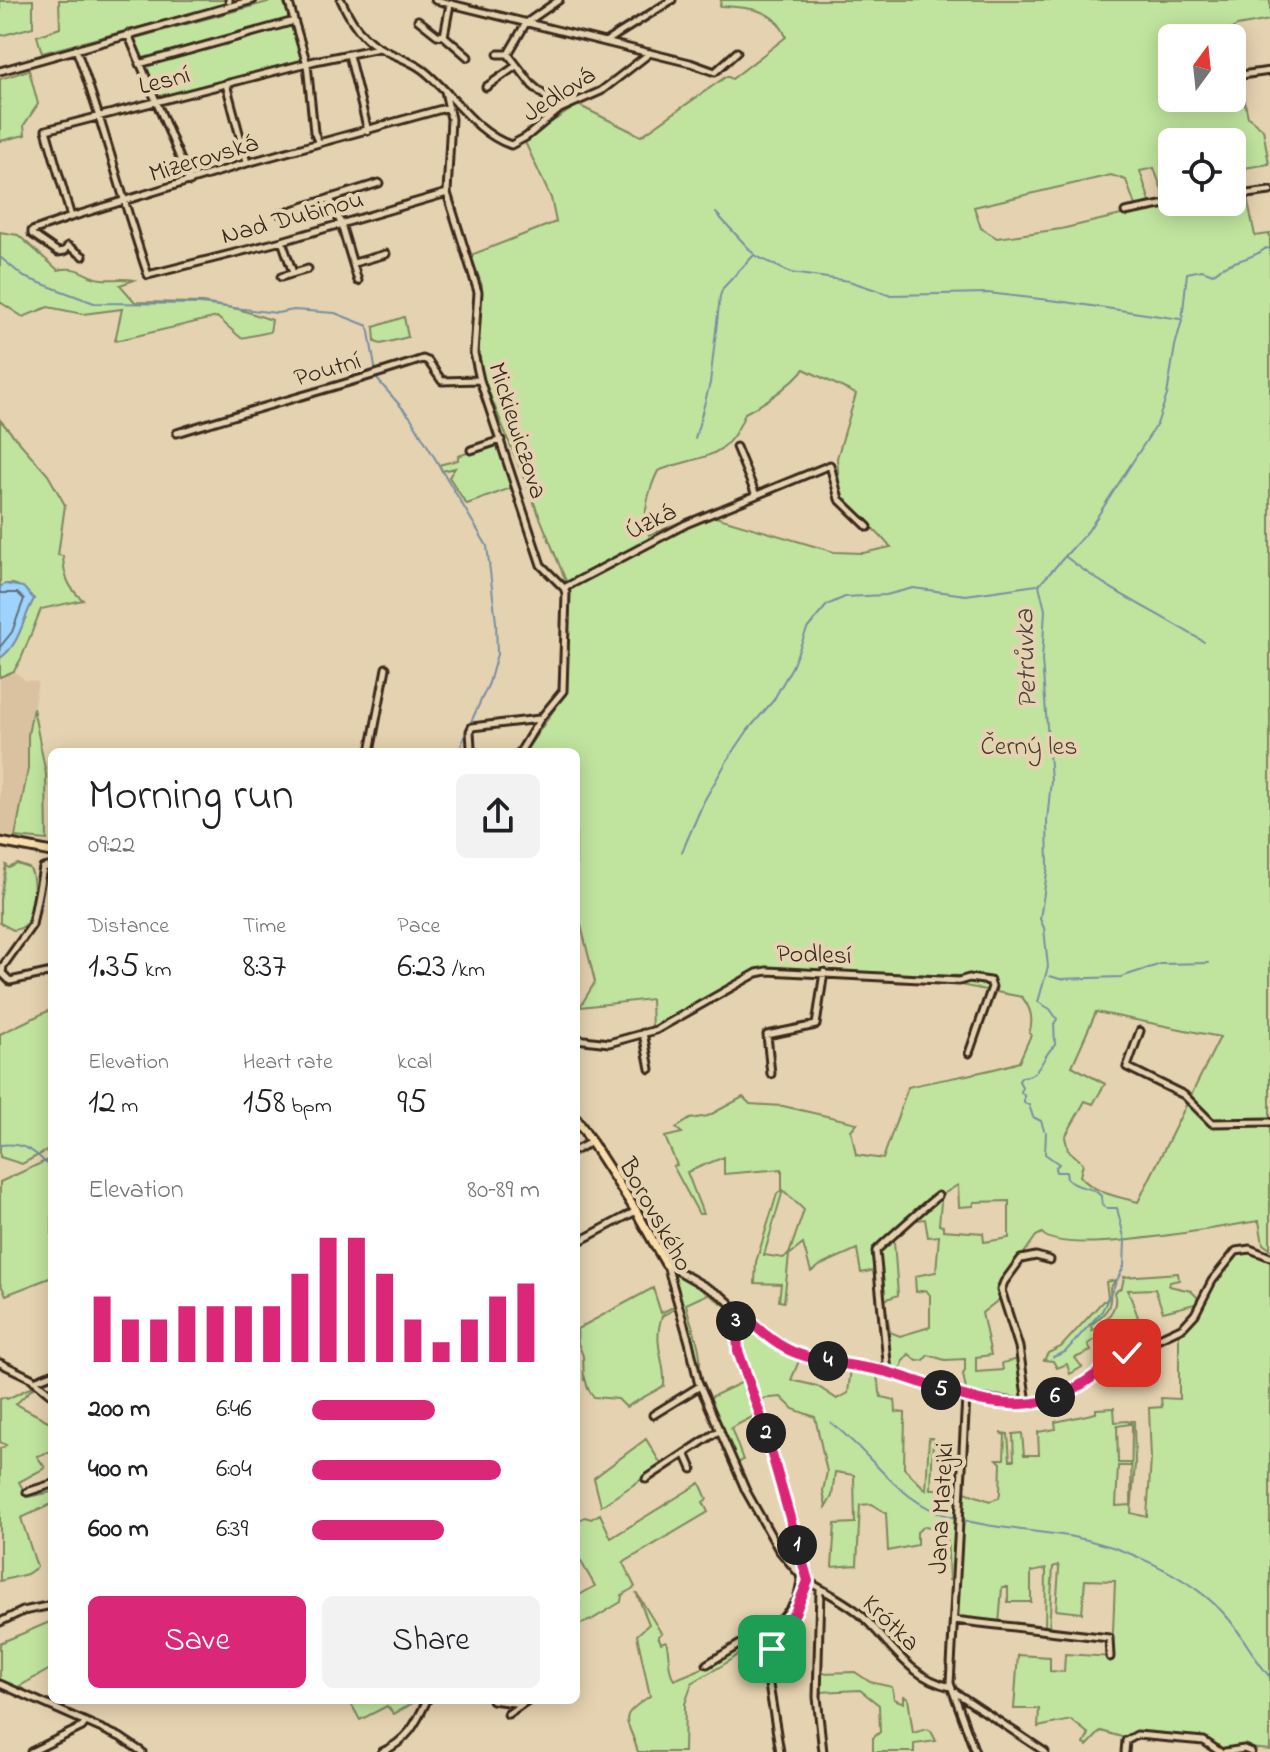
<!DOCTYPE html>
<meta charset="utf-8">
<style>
:root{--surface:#fff;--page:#f2f2f2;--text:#202124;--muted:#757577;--accent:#db2777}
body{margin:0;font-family:"Indie Flower",sans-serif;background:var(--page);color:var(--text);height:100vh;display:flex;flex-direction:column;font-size:30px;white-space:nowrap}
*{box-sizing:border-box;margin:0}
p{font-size:26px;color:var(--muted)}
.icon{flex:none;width:44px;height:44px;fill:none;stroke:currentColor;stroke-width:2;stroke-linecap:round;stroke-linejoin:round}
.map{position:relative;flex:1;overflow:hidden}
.details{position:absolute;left:48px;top:748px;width:532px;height:956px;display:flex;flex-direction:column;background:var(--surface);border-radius:12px;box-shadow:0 4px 20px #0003}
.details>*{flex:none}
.needle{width:52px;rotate:15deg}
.buttons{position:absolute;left:1158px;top:24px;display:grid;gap:16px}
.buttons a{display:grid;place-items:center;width:88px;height:88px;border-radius:12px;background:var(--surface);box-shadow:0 4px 20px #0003;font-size:40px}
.pin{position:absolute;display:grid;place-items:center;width:68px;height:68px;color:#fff;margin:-34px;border-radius:16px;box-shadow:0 4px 12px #0006}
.km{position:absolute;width:40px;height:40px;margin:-20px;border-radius:50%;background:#222;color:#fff;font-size:22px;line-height:40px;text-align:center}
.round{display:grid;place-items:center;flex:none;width:84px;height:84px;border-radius:12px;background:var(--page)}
.head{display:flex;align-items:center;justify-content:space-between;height:136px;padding:0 40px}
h1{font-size:44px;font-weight:600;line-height:60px}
.stats{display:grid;grid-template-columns:repeat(3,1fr);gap:12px;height:136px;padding:8px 40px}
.stats div{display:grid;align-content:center}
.stats b{font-size:34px;font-weight:600}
.stats small{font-size:22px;font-weight:400}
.stats p{font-size:22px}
.chart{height:224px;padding:16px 40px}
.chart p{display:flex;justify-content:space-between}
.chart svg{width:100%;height:144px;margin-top:8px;stroke:var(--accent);stroke-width:6}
.cta{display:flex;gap:16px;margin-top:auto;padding:16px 40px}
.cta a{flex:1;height:92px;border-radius:12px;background:var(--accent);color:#fff;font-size:32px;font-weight:600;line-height:92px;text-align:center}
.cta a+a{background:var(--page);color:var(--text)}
ul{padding:0 40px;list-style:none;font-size:26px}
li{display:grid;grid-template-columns:128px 96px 1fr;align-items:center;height:60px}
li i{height:20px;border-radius:10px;background:var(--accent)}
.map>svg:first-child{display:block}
.built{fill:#dac2a1}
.green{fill:#c0e49e;stroke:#7e875e;stroke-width:2;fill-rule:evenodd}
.water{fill:#9dd3fc;stroke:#768fa3;stroke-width:2}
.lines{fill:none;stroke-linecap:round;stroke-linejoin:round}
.shore{stroke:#626e77;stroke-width:2}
.stream{stroke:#768fa3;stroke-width:2}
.minor-casing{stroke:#3b2a1e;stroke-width:11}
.major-casing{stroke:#3b2a1e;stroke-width:13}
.minor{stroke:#e5d2b0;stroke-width:5}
.major{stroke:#f9deab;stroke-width:7}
.route-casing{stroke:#fff;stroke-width:16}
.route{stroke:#db2777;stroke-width:10}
.labels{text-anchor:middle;stroke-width:8;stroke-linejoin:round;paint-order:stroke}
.street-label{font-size:26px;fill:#3b2a1e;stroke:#e5d2b0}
.park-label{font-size:26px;fill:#483d2b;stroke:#e5d2b0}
.water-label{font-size:28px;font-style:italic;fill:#4a433f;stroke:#e5d2b0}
</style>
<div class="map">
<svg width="1270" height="1752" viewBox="0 0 1270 1752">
<rect width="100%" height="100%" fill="#e5d2b0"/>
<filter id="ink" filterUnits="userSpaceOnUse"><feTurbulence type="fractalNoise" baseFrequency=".0125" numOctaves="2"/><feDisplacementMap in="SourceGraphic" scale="16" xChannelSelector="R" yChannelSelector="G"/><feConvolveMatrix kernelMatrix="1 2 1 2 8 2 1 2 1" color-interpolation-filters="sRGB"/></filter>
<g filter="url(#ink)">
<path class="built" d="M14 671 25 680 38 682 28 735V769L15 837 0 835V677Z"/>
<path class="green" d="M33 0V27L0 36V1Z
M59 0H230V3L42 53 37 36 60 28Z
M275 0H285L290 19 140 60 132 39Z
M721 0H1270V20L1237 26 1230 30 1231 38H1172V98H1232V43L1248 117 1263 129 1269 164 1232 170V142H1172V201L1166 202 1154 168 1140 171 1151 205 1136 208 1126 180 1111 175 974 207 981 228 997 238 1061 229 1160 206 1232 202V199L1247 197 1255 236 1270 234V1249L1263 1244 1259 1221C1224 1226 1062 1258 1042 1233L1036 1236 1004 1282 1001 1298 982 1313 991 1355 976 1357V1372L1003 1370 1002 1363 1019 1359 1026 1399 967 1395 963 1374 965 1371V1359L945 1360 928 1355 924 1360 917 1361 909 1354 903 1361 900 1373 890 1370 877 1254 879 1247 888 1240 894 1241 898 1295 884 1300 890 1332 900 1336 930 1327V1295L926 1290 916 1292 915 1276 936 1272 939 1236 928 1237 925 1219 917 1220 927 1206 875 1247V1270L861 1273 857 1249 821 1265 811 1272 803 1244 789 1255 784 1302 779 1301 781 1284 755 1283 756 1262 777 1194 782 1190V1169L724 1174V1157L687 1172 703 1214H699L673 1166 677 1165 665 1137 682 1133 676 1128 690 1119 708 1116 743 1097 750 1104 783 1106 857 1123 851 1130 856 1155 883 1159 908 1087C945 1078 983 1074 1019 1062L1031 1035 1029 1033C1034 1020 1031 1008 1022 997L960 985 961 976 765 969 652 1031 651 999 580 1007 595 982 576 905V752H525L564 695 570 591 483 378 478 345 482 286 471 255 556 222 551 198 524 140 578 105 641 136 727 76 732 79 786 37C775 8 747 7 720 6ZM804 369 856 394 837 458 840 495 891 547 863 553 834 552 702 513 649 535C641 516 649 489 658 471 700 454 726 464 745 413 767 402 788 387 804 369ZM1096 1012 1220 1037 1138 1202C1118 1197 1094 1193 1080 1176L1083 1163 1068 1150 1065 1137 1085 1101 1093 1104 1105 1084 1072 1066ZM958 1185 959 1207 973 1206 974 1202 1009 1201V1238L984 1242 983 1233 943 1230V1226L939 1225 941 1202 937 1198ZM783 1190 804 1210 789 1254 783 1258 764 1255Z
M292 26 303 62 155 98 143 67Z
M29 70 38 104 24 125 25 135 0 141V79Z
M0 232 18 235 58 270C82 265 83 277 101 279 112 280 122 278 134 280L120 285 135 302 202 303 238 309 272 320 270 332 241 338 217 317 115 341 122 309 83 314 48 307 23 317 0 302Z
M404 317 408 337 381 344 375 342 374 327Z
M0 420 48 475 65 505 58 555 63 556C64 576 68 588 83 600L41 609 21 659 14 671 0 677V658C20 645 22 619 34 599 24 589 14 578 0 587Z
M499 443 514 487 467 504 465 502 449 477 455 468 442 471 439 465 458 460V456Z
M33 708 46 774 47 840 15 837 28 769V735Z
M17 864 29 868C37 877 34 915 25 925 21 929 18 929 13 930L0 923V899L6 865 9 868Z
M52 1009V1148L22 1164 0 1157V1034Z
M52 1158V1277L6 1295 0 1283V1182Z
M1249 1252 1270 1261V1750L1249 1748 1222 1751 1204 1739 1135 1734 1125 1738 1101 1731 1087 1746 1084 1744 1089 1734 1071 1720 1038 1727 1039 1709H1014L1018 1655 1050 1657V1671L1064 1672 1065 1654 1112 1657 1115 1581 1085 1580 1082 1613 1056 1610 1059 1569 1058 1565 1053 1567 1049 1629H1045L1046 1569 1031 1572V1602H1008V1587H1002L999 1625 957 1618 965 1457V1492L990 1501 999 1498 1000 1493 1001 1463 997 1459H1004L1005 1435 1000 1433 1008 1434 1010 1460H1014L1013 1434 1022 1433 1024 1455H1039L1038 1432 1056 1429 1055 1422 1096 1413V1409L1114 1408 1115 1422 1128 1421 1130 1424 1117 1426 1118 1463H1131V1466H1118L1116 1506 1131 1505 1132 1425 1131 1421H1134L1135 1464 1131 1513 1147 1517 1151 1459 1149 1408 1162 1407 1161 1398 1179 1399V1334C1184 1330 1190 1327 1193 1321 1207 1301 1221 1254 1249 1252Z
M672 1269 711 1292 736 1313 708 1294 686 1304C690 1326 706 1353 698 1375Z
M1178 1273 1179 1280 1170 1282 1169 1286 1191 1291 1198 1298 1195 1304 1163 1312 1155 1289 1128 1290 1138 1317 1129 1322 1131 1328 1112 1340 1107 1332 1088 1344 1091 1351 1075 1358 1082 1367 1070 1374 1067 1364 1057 1368 1053 1361 1044 1360 1048 1353 1061 1347 1103 1301H1106L1108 1297 1106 1282 1116 1280 1110 1288C1112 1308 1107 1312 1091 1325L1092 1331C1104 1322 1120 1309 1114 1293L1122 1287 1124 1277Z
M653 1288 661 1313 677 1305 678 1307 662 1316C652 1346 666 1360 664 1386L626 1407 618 1399 594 1397 588 1389 585 1378 584 1381 583 1356 578 1343 577 1329Z
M740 1315 780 1348 801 1356 791 1380 817 1386 837 1399 848 1393 851 1368 876 1372 881 1397 895 1400 896 1412 905 1413 904 1468 926 1490 929 1438H933L931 1489H959L954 1582 949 1580 947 1530 925 1526 917 1532V1545L888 1551 886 1513 872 1504 860 1505 857 1565 832 1567 835 1524 855 1523 854 1475 835 1472 832 1496 826 1507 823 1491 827 1472 815 1417 793 1409 781 1397 758 1399 739 1349 738 1318Z
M747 1380 758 1414 731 1428 743 1460 736 1464 707 1399Z
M36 1385 16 1404 48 1421 52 1419V1451L37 1456 45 1468 19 1482 27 1497 52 1492V1504L21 1518 37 1567 27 1574 0 1581V1449L6 1445 0 1442V1399L5 1397 7 1399Z
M646 1439 662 1466 601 1506 594 1478Z
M700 1483 707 1499 703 1502 708 1512 623 1563 635 1587 622 1595 621 1602 591 1620 576 1626V1597L595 1586 576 1553V1522L585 1517 591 1519 600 1514 611 1538Z
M636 1592 660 1631 662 1633 658 1636 661 1643 666 1641C670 1653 667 1669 674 1680L703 1668 776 1624 775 1629 723 1665 692 1683 685 1704 684 1752H638C628 1717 615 1719 650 1696L637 1635 649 1624Z
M52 1621V1668L16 1688 0 1680V1643Z
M855 1672 870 1682 892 1687 894 1699 904 1703V1696L908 1698 913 1733 927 1729 931 1731 936 1741 914 1744V1752H873V1738L880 1732 879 1705 860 1690 820 1692V1673Z
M349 1700H418L394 1714 387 1706 360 1720Z"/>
<path class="water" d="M5 584 23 587 34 599C22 619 20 645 0 658V587Z"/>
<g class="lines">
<path class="shore" d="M0 593H17L24 599 12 632 0 647"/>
<path class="stream" d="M716 213 753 253
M0 257 24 277 94 303 200 304 277 313 294 310 335 313 368 326 377 379 411 418 487 546 496 622 497 654 489 683 464 737 460 752
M695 439 710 383 720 296 723 288 754 255 791 273 849 281 891 295 988 293 1058 301 1180 319
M1066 557C1109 591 1158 613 1204 642
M682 852 704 801 727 761 748 730 773 701 792 667 807 629 827 605 845 597 886 595 913 588 966 595 1037 585
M1050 976 1060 979 1121 977 1161 964 1209 963
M1044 1130 1041 1121 1033 1117 1029 1105 1024 1103V1095L1021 1093 1022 1087 1019 1081 1021 1077C1042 1077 1041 1056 1055 1045L1054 1024 1057 1019 1050 1009 1038 1002 1048 967 1044 928 1040 919 1048 866 1047 821 1051 780 1042 660 1045 610 1039 585 1088 531 1157 424 1167 395 1175 346 1182 320 1187 273 1202 270 1213 274C1227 260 1251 261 1266 248L1270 249
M1046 1132 1045 1154 1059 1164 1055 1168 1056 1172H1066L1067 1179C1080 1191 1092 1185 1101 1196L1102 1204 1106 1208H1117L1125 1241 1124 1266 1102 1311 1065 1352 1053 1357
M0 1145C24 1142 37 1152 52 1170
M831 1423C868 1450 893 1494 937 1512 979 1528 1025 1529 1068 1536 1122 1545 1192 1576 1228 1618 1244 1637 1254 1659 1270 1677"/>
<defs>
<path id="minor" d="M229 0V1
M288 0 307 64 314 132 319 143
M341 0C347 13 354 26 364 36 380 53 404 56 423 70 453 93 473 132 511 145L526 137 560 109 601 91 650 53
M435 0 690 63 715 72 737 52
M559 0 526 23 508 54 532 85 560 109
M418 20 437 35 444 36 450 4
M128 34 190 182
M444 36 468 57
M605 42 672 0
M76 49C104 123 122 200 148 275L282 241 447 193
M498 54H508
M349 55 368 131
M139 64 294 21
M0 71 253 0
M1241 75 1270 71
M226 84 247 163
M486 87 516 66
M445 91 451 119 447 193 478 292 474 353 480 380 541 565 564 588 566 593 563 691 540 719 520 752
M1232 196 1270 191
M330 198 341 224 358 281
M1125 212 1176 202
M280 214 379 183
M71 217 46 130 315 61 379 48
M282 241 293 273
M83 256 68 246 65 251 58 252 32 234V231L71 217 247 163 449 107
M354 263 386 254
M281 277 308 269
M177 433C259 407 342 386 423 359L428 361 442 381 480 380
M736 447 756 495
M471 450 501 440
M564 588 686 524 830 465 839 499 868 527
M471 747 470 731 472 727 539 719
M370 752 386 668
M52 866 43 868 32 925 3 966 2 973 10 981 52 972
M1140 1031 1127 1067 1184 1095 1212 1123 1270 1122
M643 1033 650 1069
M576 1039 609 1043 656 1030 757 973 767 971 959 981 969 978 990 981 992 987 969 1053
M771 1074 767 1035 816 1025 824 972
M576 1150 591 1142
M576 1243 636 1211
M666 1264 722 1296 764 1334 790 1350 816 1358 888 1372 966 1397 1027 1403 1049 1400 1071 1392 1127 1353 1183 1327 1195 1314 1212 1281 1236 1251 1250 1249 1270 1257
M667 1265 689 1342 698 1381 746 1491 779 1550 800 1575 801 1581 797 1600 782 1619 707 1664
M738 1310 736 1318 738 1351 763 1423 808 1581
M0 1363 31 1378 52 1395
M888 1372 876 1251C878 1248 932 1200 938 1196
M34 1381 52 1374
M966 1397 950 1683 975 1752
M1027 1403 1019 1347 1001 1290 1004 1282 1021 1259 1036 1256 1050 1260
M653 1415 700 1386
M685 1453 692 1469
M646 1479 720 1430
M27 1492 52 1484
M808 1581C825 1592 845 1601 860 1614 890 1641 908 1678 951 1687
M820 1590 817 1697 823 1752
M954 1620 1109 1638 1110 1657
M0 1622 23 1611 52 1605
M0 1684 120 1737 142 1752
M955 1692 1045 1752
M492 1700 522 1704
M508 1714 528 1700
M31 1752 82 1727 85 1723
M382 1752C407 1741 416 1724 427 1700
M780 1752 769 1685 773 1641 777 1631 795 1613 808 1581
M1125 1752 1126 1741 1137 1735 1204 1741 1220 1752
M1225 1752 1244 1749 1251 1752"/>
<path id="major" d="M0 842 52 852
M576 1118 636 1211 666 1264"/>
</defs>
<use href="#minor" class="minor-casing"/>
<use href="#major" class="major-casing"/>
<use href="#minor" class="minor"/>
<use href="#major" class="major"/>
</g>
</g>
<g class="lines" filter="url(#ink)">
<defs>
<path id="route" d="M772 1649 774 1635 795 1613 808 1581 763 1423 738 1351 736 1318 738 1310C754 1325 771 1342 791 1351 821 1364 856 1364 887 1372 939 1386 993 1415 1049 1400 1079 1391 1101 1369 1127 1353"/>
</defs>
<use href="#route" class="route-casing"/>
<use href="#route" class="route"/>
</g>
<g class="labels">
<g class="street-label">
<text transform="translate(164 79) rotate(-14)" y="9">Lesní</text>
<text transform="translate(558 93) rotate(-33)" y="9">Jedlová</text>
<text transform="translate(203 157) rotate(-17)" y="9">Mizerovská</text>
<text transform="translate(292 216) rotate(-15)" y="9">Nad Dubinou</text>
<text transform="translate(327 368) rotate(-16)" y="9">Poutní</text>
<text transform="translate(519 430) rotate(72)" y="9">Mickiewiczova</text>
<text transform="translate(650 520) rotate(-26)" y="9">Úzká</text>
<text transform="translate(814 953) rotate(2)" y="9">Podlesí</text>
<text transform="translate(657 1214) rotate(61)" y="9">Borovského</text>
<text transform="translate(940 1508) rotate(-87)" y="9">Jana Matejki</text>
<text transform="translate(892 1622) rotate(44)" y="9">Krótka</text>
</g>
<g class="park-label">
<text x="1029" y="754">Černý les</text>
</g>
<g class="water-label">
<text transform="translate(1024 659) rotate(-92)" y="10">Petrůvka</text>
</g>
</g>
</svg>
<div class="buttons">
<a><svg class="needle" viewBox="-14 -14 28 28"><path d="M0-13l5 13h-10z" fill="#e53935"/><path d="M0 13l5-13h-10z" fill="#757577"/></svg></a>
<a><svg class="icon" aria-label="locate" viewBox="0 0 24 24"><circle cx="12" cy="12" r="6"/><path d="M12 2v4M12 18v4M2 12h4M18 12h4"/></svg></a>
</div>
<div class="pin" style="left:772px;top:1649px;background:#1e9e55"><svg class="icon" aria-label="arrive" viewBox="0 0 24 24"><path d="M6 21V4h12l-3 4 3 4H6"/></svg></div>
<div class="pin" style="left:1127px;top:1353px;background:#d93025"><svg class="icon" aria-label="check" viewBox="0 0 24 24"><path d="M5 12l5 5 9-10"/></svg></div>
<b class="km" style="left:797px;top:1545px">1</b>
<b class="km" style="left:766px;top:1433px">2</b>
<b class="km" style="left:736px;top:1321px">3</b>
<b class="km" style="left:828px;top:1361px">4</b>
<b class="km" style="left:941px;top:1390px">5</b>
<b class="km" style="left:1055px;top:1397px">6</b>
<section class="details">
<div class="head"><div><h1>Morning run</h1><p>09:22</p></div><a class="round"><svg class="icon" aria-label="share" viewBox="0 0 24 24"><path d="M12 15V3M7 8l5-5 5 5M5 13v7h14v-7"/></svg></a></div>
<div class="stats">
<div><p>Distance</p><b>1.35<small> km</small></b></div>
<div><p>Time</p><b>8:37</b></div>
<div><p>Pace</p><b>6:23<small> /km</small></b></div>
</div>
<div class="stats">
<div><p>Elevation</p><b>12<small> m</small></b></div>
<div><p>Heart rate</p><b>158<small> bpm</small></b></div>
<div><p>kcal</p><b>95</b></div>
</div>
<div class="chart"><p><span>Elevation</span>80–89 m</p>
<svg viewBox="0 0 160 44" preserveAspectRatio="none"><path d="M5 44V24M15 44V31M25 44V31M35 44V27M45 44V27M55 44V27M65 44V27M75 44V17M85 44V6M95 44V6M105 44V17M115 44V31M125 44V38M135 44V31M145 44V24M155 44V20"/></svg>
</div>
<ul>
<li><b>200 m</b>6:46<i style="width:54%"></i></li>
<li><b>400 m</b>6:04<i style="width:83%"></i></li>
<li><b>600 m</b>6:39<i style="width:58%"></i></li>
</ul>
<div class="cta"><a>Save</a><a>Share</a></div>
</section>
</div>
